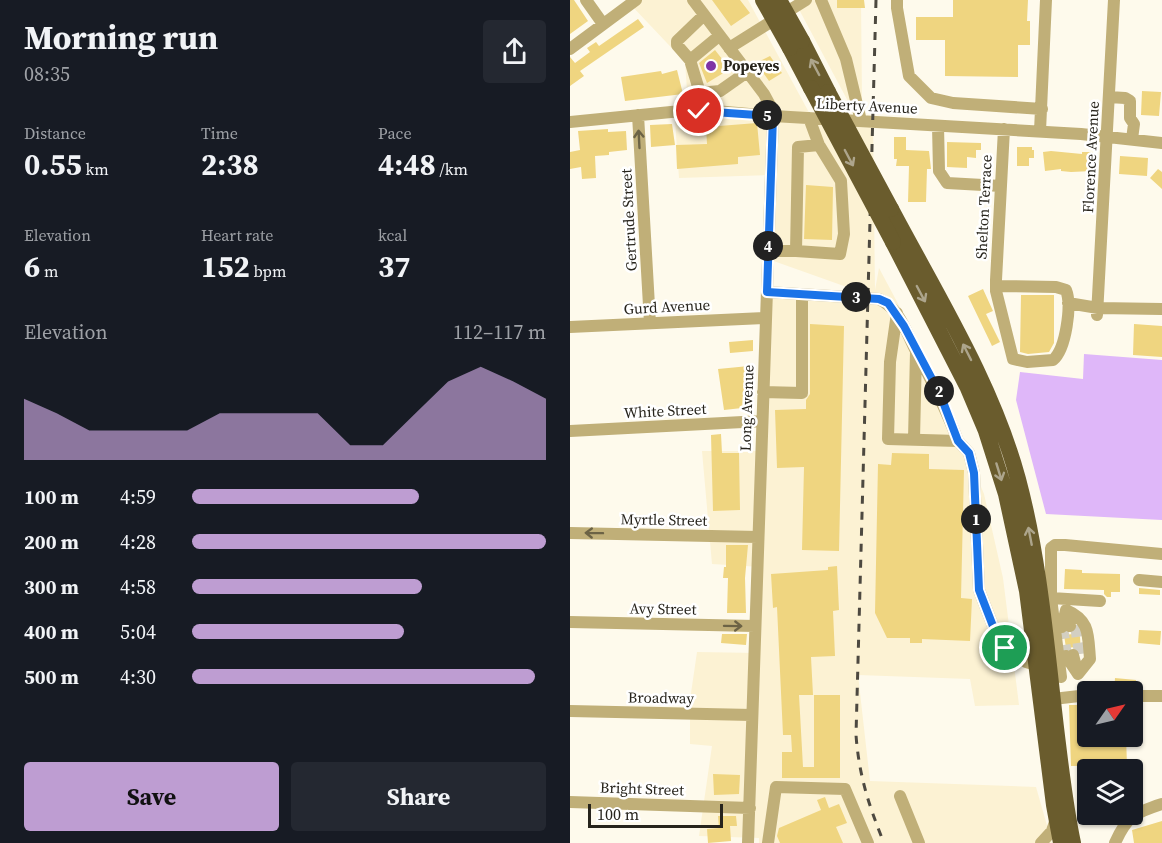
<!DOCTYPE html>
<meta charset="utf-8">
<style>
:root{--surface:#171b24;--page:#242831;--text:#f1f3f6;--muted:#9ea1a6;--accent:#be9dd2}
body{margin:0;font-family:"Source Serif 4",serif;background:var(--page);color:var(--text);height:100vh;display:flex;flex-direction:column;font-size:22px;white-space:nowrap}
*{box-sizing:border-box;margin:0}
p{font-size:20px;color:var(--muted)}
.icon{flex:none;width:33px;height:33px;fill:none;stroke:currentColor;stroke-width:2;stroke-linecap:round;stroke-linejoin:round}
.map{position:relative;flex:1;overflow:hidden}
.drawer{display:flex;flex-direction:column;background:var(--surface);width:570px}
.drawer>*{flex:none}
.needle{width:39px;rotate:56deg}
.buttons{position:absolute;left:507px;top:681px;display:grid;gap:12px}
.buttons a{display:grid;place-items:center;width:66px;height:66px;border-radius:6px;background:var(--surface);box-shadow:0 2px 4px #0004;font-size:30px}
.scale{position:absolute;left:18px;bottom:15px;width:135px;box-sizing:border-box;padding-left:6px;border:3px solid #27241c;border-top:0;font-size:16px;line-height:21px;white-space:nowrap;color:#27241c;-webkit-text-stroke:4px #fff;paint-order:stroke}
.pin{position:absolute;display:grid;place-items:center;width:51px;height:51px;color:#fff;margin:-26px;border:3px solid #fff;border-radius:50%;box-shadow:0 2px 6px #0007}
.km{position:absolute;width:30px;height:30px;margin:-15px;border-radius:50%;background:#222;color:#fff;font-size:16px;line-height:30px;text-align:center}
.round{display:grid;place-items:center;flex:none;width:63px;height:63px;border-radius:6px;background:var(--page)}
.headline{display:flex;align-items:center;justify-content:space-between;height:102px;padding:0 24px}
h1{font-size:33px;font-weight:700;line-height:45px}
.stats{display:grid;grid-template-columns:repeat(3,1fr);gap:9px;height:102px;padding:6px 24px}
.stats div{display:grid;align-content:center}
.stats b{font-size:30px;font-weight:700}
.stats small{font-size:16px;font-weight:400}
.stats p{font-size:16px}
.chart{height:168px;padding:12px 24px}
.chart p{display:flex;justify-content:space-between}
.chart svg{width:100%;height:108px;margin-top:6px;fill:var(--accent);opacity:.7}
.cta{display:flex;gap:12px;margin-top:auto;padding:12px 24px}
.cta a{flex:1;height:69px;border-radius:6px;background:var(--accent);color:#111;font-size:24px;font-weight:700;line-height:69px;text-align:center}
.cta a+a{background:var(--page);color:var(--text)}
ul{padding:0 24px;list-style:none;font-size:20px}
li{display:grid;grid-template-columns:96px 72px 1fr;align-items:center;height:45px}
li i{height:15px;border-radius:8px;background:var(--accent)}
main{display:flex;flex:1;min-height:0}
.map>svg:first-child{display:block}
.built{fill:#fcf2d3}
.green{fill:#dfb7f9}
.building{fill:#efd580}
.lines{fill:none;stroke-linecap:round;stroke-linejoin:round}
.minor-tunnel{stroke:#d3cfc2;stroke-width:12;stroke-dasharray:12 6;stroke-linecap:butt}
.minor{stroke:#c0af78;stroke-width:12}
.highway{stroke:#6a5c2d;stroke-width:16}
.rail{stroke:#4d4940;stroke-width:3;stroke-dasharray:8 8;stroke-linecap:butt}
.highway-bridge{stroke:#6a5c2d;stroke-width:16}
.oneway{stroke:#ada58c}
.oneway2{stroke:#6c6345}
.route-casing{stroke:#fff;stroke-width:12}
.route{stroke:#1a73e8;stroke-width:8}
.poi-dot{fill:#7f34a6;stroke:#fff;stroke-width:2}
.labels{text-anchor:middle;stroke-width:5;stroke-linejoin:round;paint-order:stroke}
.poi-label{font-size:15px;font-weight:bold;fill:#27241c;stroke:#fff;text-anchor:start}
.street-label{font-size:15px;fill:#27241c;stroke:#fff}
</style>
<main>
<section class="drawer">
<div class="headline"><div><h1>Morning run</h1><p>08:35</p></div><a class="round"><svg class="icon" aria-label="share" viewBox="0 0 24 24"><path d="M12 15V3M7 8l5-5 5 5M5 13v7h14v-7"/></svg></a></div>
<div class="stats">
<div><p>Distance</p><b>0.55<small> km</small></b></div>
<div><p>Time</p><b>2:38</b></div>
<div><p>Pace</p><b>4:48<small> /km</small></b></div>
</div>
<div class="stats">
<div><p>Elevation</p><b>6<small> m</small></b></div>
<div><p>Heart rate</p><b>152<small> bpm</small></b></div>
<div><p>kcal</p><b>37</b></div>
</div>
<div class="chart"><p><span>Elevation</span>112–117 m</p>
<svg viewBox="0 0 160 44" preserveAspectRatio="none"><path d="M0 44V19L10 25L20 32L30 32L40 32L50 32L60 25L70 25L80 25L90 25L100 38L110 38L120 25L130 12L140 6L150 12L160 19V44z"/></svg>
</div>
<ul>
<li><b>100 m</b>4:59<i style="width:64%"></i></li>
<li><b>200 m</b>4:28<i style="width:100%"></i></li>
<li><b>300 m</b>4:58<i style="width:65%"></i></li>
<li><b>400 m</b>5:04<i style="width:60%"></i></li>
<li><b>500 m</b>4:30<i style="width:97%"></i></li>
</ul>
<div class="cta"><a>Save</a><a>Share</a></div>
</section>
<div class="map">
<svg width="592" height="843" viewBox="0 0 592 843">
<rect width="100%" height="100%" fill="#fefaec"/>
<path class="built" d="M66 0H178L242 118 303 122 305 290 309 268 358 360 414 494 433 578 449 705 405 706 400 679 288 675 300 781 466 787 482 843H189V838L129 836 142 746 120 744V700L127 652 188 653 191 567 142 564 132 451H195L199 291 302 296 198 259 200 175 109 178 105 120 119 118 115 62 60 4Z
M224 0H291L292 101 280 105Z"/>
<path class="green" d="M514 354 592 360V520L476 514 446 400 450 372 513 379Z"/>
<path class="building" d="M0 0H4L18 21 0 34Z
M142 0H170L180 13 161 26Z
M267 0H294L295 8H267Z
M383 0H458L457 21H460V45H448V77L375 76V40H346V17H383Z
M68 19 74 27 10 71 14 76 0 86V57L5 63 20 52 17 48 26 42 29 46Z
M145 50 160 69 137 83 129 63Z
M200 56 212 73 199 81 186 63Z
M107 70 113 94 55 101 51 77 91 71 92 74Z
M572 91 591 92 589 116 571 115Z
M187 123 190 155 168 157V164L107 169 106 145 137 144 136 127Z
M102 124 105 145 81 147 80 125Z
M38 129V132L56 131 57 150 39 152V155L25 156 26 178 12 179 11 167 0 169V152L10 150 8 131Z
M324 137H336V150L359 151 361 169H357L356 202H338L339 166H326L327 159H324Z
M377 142 411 143V150H406V158L397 157V168L377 167Z
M447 147H462V150H464V158H459V166H447Z
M481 151 512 154V152H523V171L501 172 491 171V169L475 171 473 152Z
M550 156 578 158 577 176 549 174Z
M588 169 592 172V189L580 178Z
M236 185 263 187 262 240 234 239Z
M413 289 423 311 416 314 430 342 422 346 398 296Z
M451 295H484V343L479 352 458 354 450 352Z
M240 324 274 326 269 551 232 550 234 467 207 468 205 410 236 409V400L240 394Z
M564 324 592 326V357L563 355Z
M183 340V351L160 353 159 342Z
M179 366 181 407 154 410 148 369Z
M151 434 152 453H169L170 510 143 511 141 435Z
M322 453 359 454V469L394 470 391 598 402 599 400 641 352 639V643H340V638H317L305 613 308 464 321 465Z
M156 545H178L175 578 176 613H157L158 578H153L154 567H156Z
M267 566 269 610 263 611 265 656 241 657 243 695H229L233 767H244V695H270V778H212V752H222L221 735H213L207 607 203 608 201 574 258 570V567Z
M495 569 512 570V573L550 574V592H541V597H537L534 594V590L494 589Z
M569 588 590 590V595L569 594Z
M507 630 510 637 511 654 506 647 496 648 494 635 503 634Z
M569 630 591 631 590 645 568 643Z
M152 634H177L176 645 151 643Z
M545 678 566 680 565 688 558 689 555 692H544Z
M499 705H518V736H556L557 765 501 766Z
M143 774 170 775 169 794 144 795Z
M255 797 259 808 269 804 277 823 266 827 273 843H210L207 836 209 828 251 810 247 800Z
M148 816H166L167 826H160L161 841 138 843 137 829 149 828Z
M592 821V843H564L562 830Z"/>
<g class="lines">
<path class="minor-tunnel" d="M506 625 510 654
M492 627 496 656"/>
<path class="minor" d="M16 0 33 24
M123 0 194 94 201 107 203 116 178 843
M251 0 276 59 291 121
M327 0V8L339 76 361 98 383 103 472 109
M159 48 236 0
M0 49 66 0
M120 60 107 45V41L134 15
M130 93 120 60 149 36
M539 97 555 98 560 101V118L564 124 562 139
M129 111 130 93 150 91 177 72
M68 115 80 323
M0 122 111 111H145L203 116 511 134 592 143
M368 126 369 171 377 183 431 186
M470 131 476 0
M198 251H226L228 147 249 145
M226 251 270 254 274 234 271 181 249 145 239 118
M426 286 486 287 496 290C502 305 496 349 483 360L457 362 443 359 426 291V280L434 129
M197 292 309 299C330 309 336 332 346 351 362 381 376 409 388 441L318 439 320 362 327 313
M498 303 528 308 592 309
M527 315 544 0
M0 327 196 318
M193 392 232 393V294
M0 431 192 421
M344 439 346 352
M388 441 399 453 404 473 409 590 428 639 435 648 446 653 456 662 466 665
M0 533 188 537
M569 580 592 582
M481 598 530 601
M496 610C520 620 518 635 520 659L508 674
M0 622 185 626
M492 627 496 610 500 626
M496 656 508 674 503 655
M491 677 481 598V548L485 545H495L592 554
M562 696H592
M483 699 518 695
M0 711 182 715
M330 796 349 843
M0 802 180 808
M198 843 206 787 275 789 298 843
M471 843 482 831 486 819
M545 843C557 816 564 813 592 804"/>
<path class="highway" d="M232 41 258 92
M220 48 241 88
M321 209C367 296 422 383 448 479 471 565 477 656 488 744 492 777 496 810 503 843
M323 242 397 386 416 431 436 494 457 591 484 805 491 843"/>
<path class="rail" d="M306 0 286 735C289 776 299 806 314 843"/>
<path class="highway-bridge" d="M193 0 220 48
M209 0 232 41
M241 88 323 242
M258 92 321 209"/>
</g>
<defs><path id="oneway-shaft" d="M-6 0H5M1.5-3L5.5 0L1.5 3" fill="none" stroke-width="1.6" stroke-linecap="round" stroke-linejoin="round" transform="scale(1.5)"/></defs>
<g class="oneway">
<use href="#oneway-shaft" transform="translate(245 67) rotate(-118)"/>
<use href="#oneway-shaft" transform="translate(279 158) rotate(62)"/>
<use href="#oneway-shaft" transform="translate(351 294) rotate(62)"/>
<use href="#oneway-shaft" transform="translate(397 352) rotate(-117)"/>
<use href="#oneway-shaft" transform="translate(429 472) rotate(73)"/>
<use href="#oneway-shaft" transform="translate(460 536) rotate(-101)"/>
</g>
<g class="oneway2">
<use href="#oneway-shaft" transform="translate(69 139) rotate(-93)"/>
<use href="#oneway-shaft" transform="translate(24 533) rotate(-179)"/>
<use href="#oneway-shaft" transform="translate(163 626) rotate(1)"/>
</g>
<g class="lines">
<defs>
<path id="route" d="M129 111 203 116 197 292 309 299 318 303 334 326 370 394 388 441 399 453 404 473 409 590 428 639 435 648"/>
</defs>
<use href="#route" class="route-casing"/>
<use href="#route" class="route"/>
</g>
<circle class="poi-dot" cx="141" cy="66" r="6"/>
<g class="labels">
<g class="poi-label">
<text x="153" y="71">Popeyes</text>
</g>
<g class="street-label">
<text transform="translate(297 106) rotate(3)" y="5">Liberty Avenue</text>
<text transform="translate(521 157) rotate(-87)" y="5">Florence Avenue</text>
<text transform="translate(414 207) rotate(-87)" y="5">Shelton Terrace</text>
<text transform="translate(59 220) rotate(-93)" y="5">Gertrude Street</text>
<text transform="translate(97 307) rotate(-3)" y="5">Gurd Avenue</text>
<text transform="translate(177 408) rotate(-88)" y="5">Long Avenue</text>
<text transform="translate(95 411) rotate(-3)" y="5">White Street</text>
<text transform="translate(94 520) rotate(1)" y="5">Myrtle Street</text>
<text transform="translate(93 609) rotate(1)" y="5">Avy Street</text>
<text transform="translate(91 698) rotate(1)" y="5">Broadway</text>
<text transform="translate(72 789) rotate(2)" y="5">Bright Street</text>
</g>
</g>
</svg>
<div class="buttons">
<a><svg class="needle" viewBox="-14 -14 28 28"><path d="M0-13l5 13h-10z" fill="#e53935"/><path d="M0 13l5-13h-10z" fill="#9ea1a6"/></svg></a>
<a><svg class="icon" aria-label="layers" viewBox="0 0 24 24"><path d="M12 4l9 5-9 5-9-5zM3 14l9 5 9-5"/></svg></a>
</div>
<div class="scale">100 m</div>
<div class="pin" style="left:435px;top:648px;background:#1e9e55"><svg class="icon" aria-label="arrive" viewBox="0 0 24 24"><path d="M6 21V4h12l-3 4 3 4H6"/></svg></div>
<div class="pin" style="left:129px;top:111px;background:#d93025"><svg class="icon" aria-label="check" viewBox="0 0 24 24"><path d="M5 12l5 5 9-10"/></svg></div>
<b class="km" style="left:406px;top:519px">1</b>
<b class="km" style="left:369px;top:391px">2</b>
<b class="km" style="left:286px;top:297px">3</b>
<b class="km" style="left:198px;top:246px">4</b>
<b class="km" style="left:197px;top:115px">5</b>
</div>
</main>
